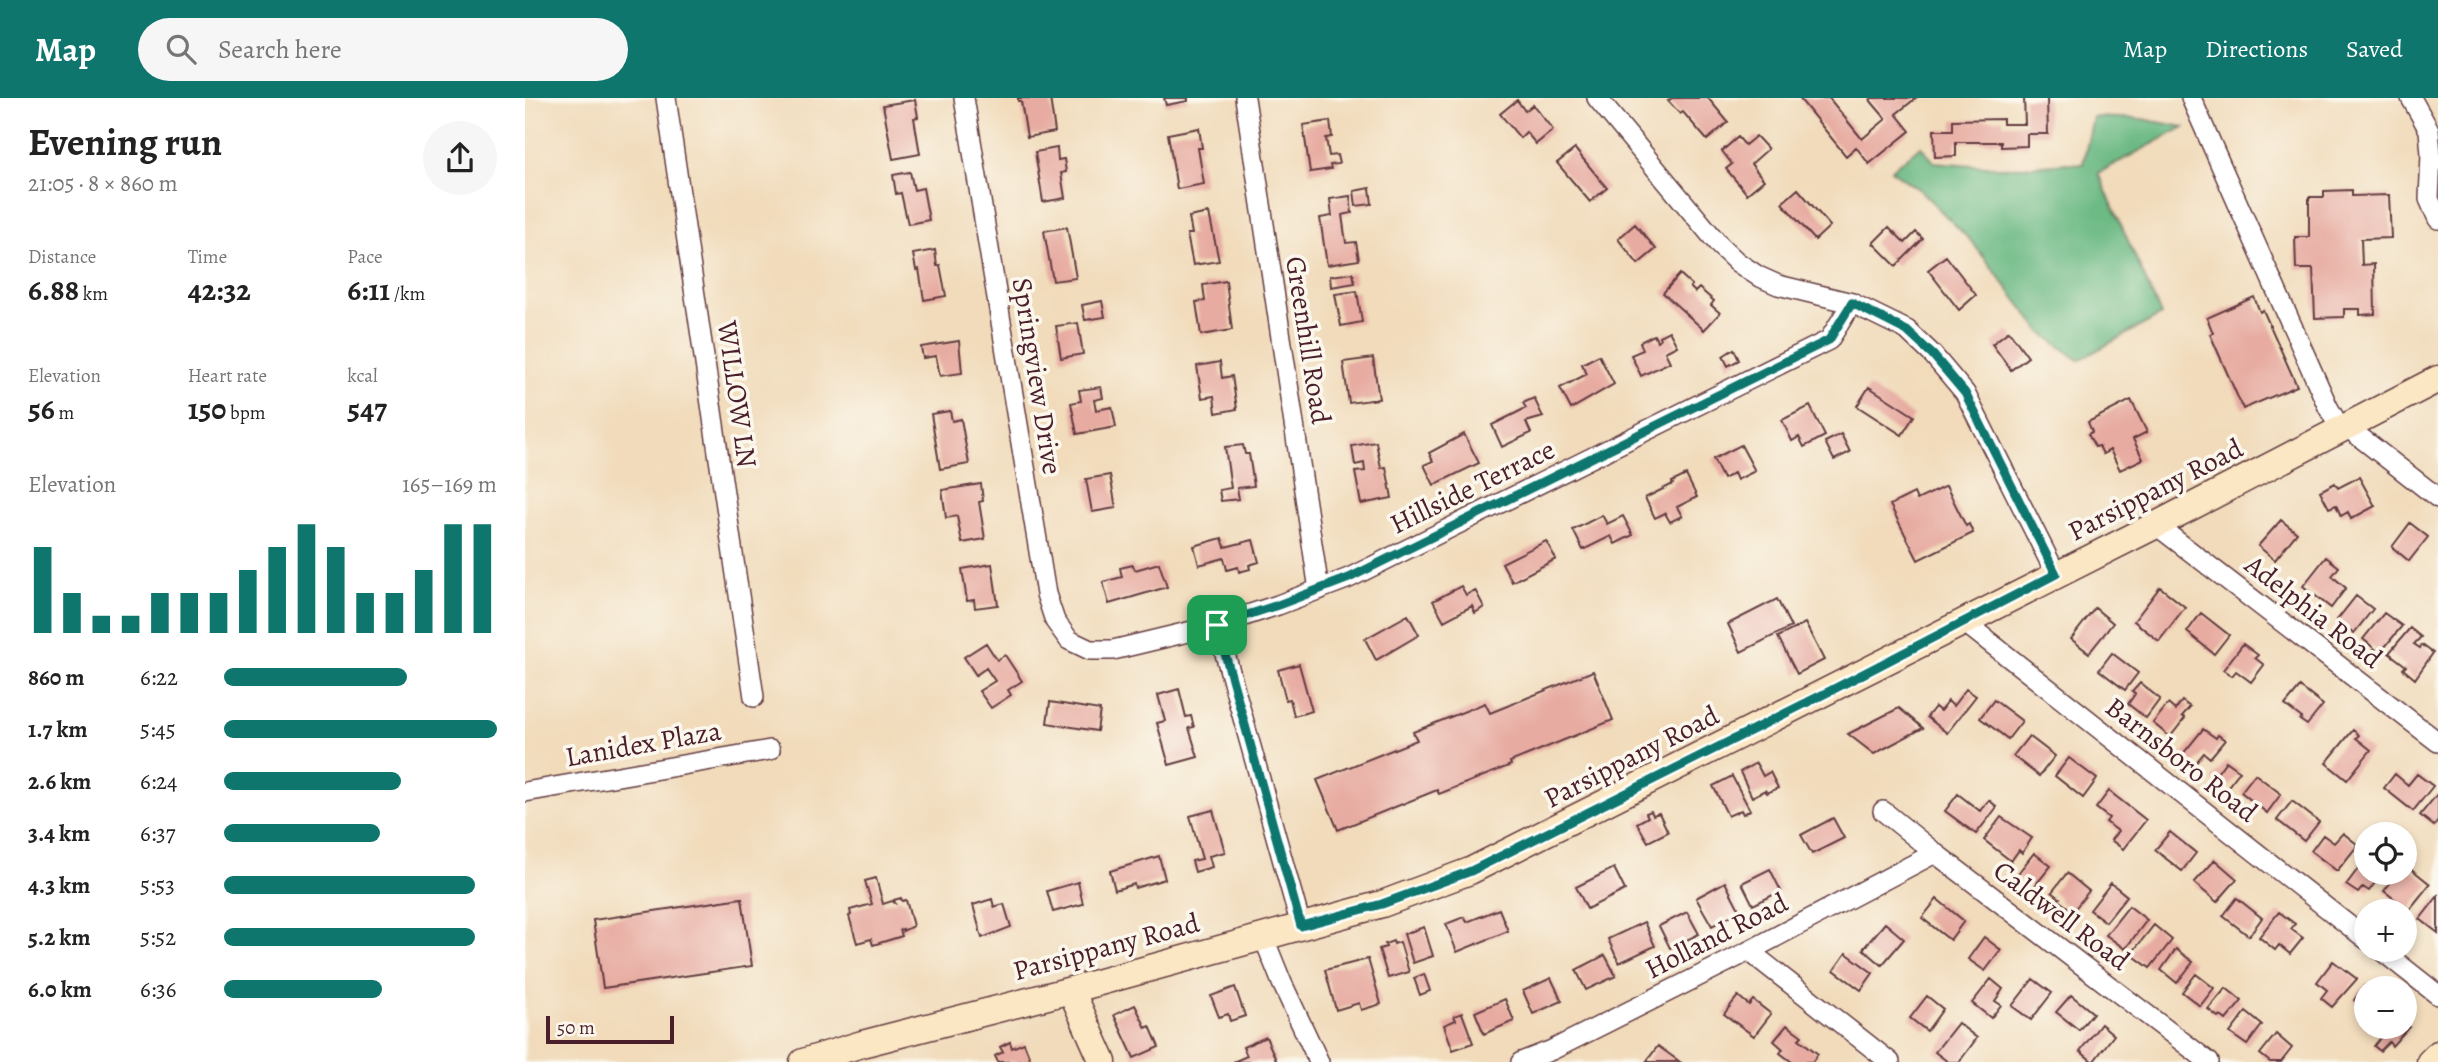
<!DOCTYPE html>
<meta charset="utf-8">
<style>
:root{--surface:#fff;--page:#f6f6f6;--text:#222;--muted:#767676;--accent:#0f766e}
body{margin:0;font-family:Alegreya,serif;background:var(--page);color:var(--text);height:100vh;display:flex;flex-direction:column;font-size:26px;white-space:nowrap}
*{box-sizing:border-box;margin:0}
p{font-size:23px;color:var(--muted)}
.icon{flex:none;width:38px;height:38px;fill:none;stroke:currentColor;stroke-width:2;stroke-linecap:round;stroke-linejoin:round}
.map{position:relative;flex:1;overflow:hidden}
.panel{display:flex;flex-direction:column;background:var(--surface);width:525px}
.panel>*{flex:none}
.buttons{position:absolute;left:1829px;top:724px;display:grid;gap:14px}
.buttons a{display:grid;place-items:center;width:63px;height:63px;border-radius:50%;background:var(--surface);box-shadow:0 4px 10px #0003;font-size:35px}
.scale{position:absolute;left:21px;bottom:18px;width:128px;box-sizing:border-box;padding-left:7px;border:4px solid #4a1f2b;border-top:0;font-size:19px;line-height:24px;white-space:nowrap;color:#4a1f2b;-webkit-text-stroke:5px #fbf7ec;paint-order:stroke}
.pin{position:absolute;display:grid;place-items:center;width:60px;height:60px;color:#fff;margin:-30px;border-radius:14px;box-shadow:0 4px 10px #0006}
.round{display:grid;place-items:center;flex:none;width:74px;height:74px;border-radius:37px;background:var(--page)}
.summary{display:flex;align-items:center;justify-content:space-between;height:119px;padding:0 28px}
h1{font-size:38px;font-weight:700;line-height:52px}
.figures{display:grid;grid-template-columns:repeat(3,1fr);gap:10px;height:119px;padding:7px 28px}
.figures div{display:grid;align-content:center}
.figures b{font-size:30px;font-weight:700}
.figures small{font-size:19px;font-weight:400}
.figures p{font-size:19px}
.chart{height:196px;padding:14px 28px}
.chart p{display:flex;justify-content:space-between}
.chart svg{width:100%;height:126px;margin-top:7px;stroke:var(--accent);stroke-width:6}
ul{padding:0 28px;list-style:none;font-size:23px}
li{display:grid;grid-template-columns:112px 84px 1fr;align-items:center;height:52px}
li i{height:18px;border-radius:9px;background:var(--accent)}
header{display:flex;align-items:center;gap:42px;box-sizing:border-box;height:98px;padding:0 35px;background:var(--accent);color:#fff}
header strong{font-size:33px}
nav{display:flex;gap:38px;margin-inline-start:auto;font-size:24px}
.search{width:490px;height:63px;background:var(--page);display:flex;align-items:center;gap:18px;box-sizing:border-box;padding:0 24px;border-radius:38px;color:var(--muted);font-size:26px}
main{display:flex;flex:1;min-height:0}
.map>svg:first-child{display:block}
.forest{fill:#6cba84;stroke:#5b6c58;stroke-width:2}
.building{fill:#e7aba1}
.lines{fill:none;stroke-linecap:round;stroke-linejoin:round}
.street-casing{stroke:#633b41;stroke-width:22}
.secondary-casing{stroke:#633b41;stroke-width:29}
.street{stroke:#fff;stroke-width:19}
.secondary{stroke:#fbe7c3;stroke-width:26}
.route-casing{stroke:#fff;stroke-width:14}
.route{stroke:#0f766e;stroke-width:9}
.labels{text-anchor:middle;stroke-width:7;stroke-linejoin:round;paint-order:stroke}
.street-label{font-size:28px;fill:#4a1f2b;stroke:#fbf7ec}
</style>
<header>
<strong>Map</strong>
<div class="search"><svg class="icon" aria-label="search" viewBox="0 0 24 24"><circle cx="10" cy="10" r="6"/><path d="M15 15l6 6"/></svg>Search here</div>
<nav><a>Map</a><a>Directions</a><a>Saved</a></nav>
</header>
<main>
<section class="panel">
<div class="summary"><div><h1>Evening run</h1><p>21:05 · 8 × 860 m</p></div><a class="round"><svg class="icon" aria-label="share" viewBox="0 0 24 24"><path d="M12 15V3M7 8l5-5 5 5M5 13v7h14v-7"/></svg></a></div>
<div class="figures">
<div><p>Distance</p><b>6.88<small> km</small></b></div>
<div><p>Time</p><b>42:32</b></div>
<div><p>Pace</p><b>6:11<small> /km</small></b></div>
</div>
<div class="figures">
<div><p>Elevation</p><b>56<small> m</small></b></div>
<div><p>Heart rate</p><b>150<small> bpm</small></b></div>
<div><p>kcal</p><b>547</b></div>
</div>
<div class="chart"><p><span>Elevation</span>165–169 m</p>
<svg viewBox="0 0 160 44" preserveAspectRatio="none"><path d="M5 44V14M15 44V30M25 44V38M35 44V38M45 44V30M55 44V30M65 44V30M75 44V22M85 44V14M95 44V6M105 44V14M115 44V30M125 44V30M135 44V22M145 44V6M155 44V6"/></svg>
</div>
<ul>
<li><b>860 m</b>6:22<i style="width:67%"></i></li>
<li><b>1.7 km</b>5:45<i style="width:100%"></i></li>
<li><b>2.6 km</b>6:24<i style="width:65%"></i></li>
<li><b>3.4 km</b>6:37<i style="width:57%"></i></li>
<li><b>4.3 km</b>5:53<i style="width:92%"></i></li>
<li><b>5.2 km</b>5:52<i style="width:92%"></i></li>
<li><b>6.0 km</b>6:36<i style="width:58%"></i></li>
</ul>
</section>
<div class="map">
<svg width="1913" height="964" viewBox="0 0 1913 964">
<rect width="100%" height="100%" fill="#fbf7ec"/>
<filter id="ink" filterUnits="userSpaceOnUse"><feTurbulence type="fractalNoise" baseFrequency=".0143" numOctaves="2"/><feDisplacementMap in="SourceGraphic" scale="14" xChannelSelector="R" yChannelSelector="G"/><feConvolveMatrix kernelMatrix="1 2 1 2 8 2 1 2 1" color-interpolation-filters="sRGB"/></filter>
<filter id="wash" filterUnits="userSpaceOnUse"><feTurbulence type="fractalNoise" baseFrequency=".00686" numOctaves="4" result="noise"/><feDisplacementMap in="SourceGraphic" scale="28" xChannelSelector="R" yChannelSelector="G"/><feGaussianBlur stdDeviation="1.57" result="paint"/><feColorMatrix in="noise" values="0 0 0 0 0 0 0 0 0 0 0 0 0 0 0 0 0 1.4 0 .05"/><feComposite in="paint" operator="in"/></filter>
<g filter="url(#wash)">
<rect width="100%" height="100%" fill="#f1dbbb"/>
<path class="forest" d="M1568 19 1617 21 1659 29 1573 75 1636 217 1554 262 1517 235 1447 144 1396 93 1366 72 1396 48 1409 64 1486 70 1541 65 1558 66Z"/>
<g id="blocks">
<path class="building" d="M493 0H525L530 34 502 39 496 3H493Z
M639 0H663V3L641 7Z
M1147 0H1183L1203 24 1182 42 1158 14 1155 16 1143 3Z
M1274 0H1304L1337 41 1361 21 1345 2 1347 0H1391L1371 16 1385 33 1344 66 1331 49 1321 58Z
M1499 0H1522L1523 36H1502V48L1476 49V44H1431V58L1410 59 1409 32H1428V22L1478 21V26H1500Z
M390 2 393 19 389 20 395 56 368 61 358 7Z
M992 2 1000 13 1008 7 1028 32 1011 46 1001 34 995 40 975 16Z
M805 23 807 39 801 40 804 58 812 57 814 66 805 67 806 71 785 74 778 27Z
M674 30 677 50H673L679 86 652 91 643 36Z
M1231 38 1243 51 1226 66 1239 82 1222 96 1201 71 1207 66 1197 53 1213 39 1220 47Z
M532 50 533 62 539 61 541 74 536 75 540 100 518 104 510 54Z
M1050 51 1082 90 1065 104 1032 65Z
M385 74 389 92 398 90 404 122 383 126 376 95 371 96 368 77Z
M845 90 847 106 831 108 829 93Z
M1273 91 1305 128 1290 142 1257 105Z
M1827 92V98L1864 97 1866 140 1836 141 1837 167 1849 166 1850 216 1835 217V211H1819V219L1790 220 1788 171H1771L1770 139H1784V99H1799V93Z
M825 98 827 115 817 117 821 145 831 144 834 162 802 167 795 120 807 118 805 101Z
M684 115 694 163 668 167 662 136H667L664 119Z
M1110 126 1131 151 1113 166 1093 141Z
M542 129 551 180 528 183 519 133Z
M1364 129 1380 145 1391 134 1398 141 1371 168 1348 145Z
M410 152 412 168 415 167 421 198 399 202 394 171 391 172 388 156Z
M1421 158 1451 197 1434 212 1403 172Z
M828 175 830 185 806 189 805 178Z
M1155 176 1167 187 1165 189 1170 194 1174 190 1189 203 1186 207 1195 215 1179 232 1138 195Z
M701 183 707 232 676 237 671 204 680 203 678 187Z
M832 193 837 224 816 228 810 196Z
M1729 199 1735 214 1738 212 1772 288 1718 311 1685 236 1688 235 1682 220Z
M577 203 580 219 560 222 557 207Z
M553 225 558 256 536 260 531 228Z
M1144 233 1152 248 1140 254 1145 264 1116 278 1106 257 1118 252 1115 244 1129 237 1132 243 1135 241 1134 238Z
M1484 233 1503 259 1486 272 1467 246Z
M434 243 437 275 415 278 411 258 398 260 396 249Z
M1209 251 1214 262 1203 268 1198 258Z
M1074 257 1089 286 1046 311 1035 290 1062 276 1057 266Z
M848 260 854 301 824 305 818 264Z
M695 264 697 280 707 278 712 311 691 315 689 298 677 300 672 268Z
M576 289 578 300 569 302 571 312 587 309 591 329 552 336 546 305 556 303 554 292Z
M1344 289 1389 318 1377 337 1332 308Z
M1009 300 1018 319 1001 324 1006 335 977 349 967 327 1001 310 998 305Z
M1606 302 1622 334 1608 341 1618 361 1595 372 1585 352 1578 356 1574 348 1570 349 1563 336 1567 334 1563 324Z
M1285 308 1300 338 1279 349 1274 339 1267 343 1257 322Z
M425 313 427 323 436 321 444 366 415 371 406 316Z
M939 336 954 365 909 387 899 367 908 363 904 355Z
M1316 336 1325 354 1309 362 1300 344Z
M851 344 856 370 861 369 867 400 836 406 830 374 840 373 839 365 830 367 827 348Z
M718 347 720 356H724L729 388 712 390 714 401 696 403 694 392 706 390 700 349Z
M1216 347 1230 373 1212 382 1209 375 1198 381 1188 361Z
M585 377 591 410 567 414 561 381Z
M1161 377 1172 399 1152 409 1157 418 1145 424 1140 415 1130 420 1120 400 1148 386 1147 384Z
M1834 379 1850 408 1826 421 1823 414 1816 418 1811 407 1804 410 1795 393 1810 385 1813 390Z
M456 386 458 403 454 404 460 441 437 445 432 418 421 420 417 392Z
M1421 388 1441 428 1444 426 1448 435 1393 462 1365 407 1389 395 1392 402Z
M1077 417 1082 426 1098 418 1108 437 1090 446 1086 438 1058 452 1048 432Z
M1756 422 1772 435 1750 462 1733 448Z
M1885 425 1903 439 1884 463 1867 449Z
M697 440 700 449 728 442 734 464 724 467 725 471 714 474 713 469 702 472 699 460 674 467 669 448Z
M1021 443 1031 461 987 484 977 465Z
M1801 459 1814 469 1807 478 1821 490 1806 510 1778 488Z
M634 465 642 489 584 506 578 484 597 479 595 470 608 467 610 472Z
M467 466 473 507 450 510 449 502 442 503 437 471Z
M936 488 941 497 950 492 959 509 950 515 947 508 919 523 908 503Z
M1635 489 1660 509 1634 543 1609 523Z
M1831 498 1848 511 1829 535 1812 522Z
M1252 501 1266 529 1216 554 1203 526Z
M1570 510 1588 525 1564 555 1546 541Z
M1676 515 1704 537 1689 556 1662 534Z
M1859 515 1877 528 1855 555 1838 541Z
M883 517 894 537 851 562 840 541Z
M1280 525 1299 562 1272 576 1253 539Z
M1885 530 1896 539 1889 546 1895 550 1897 547 1908 555 1890 581 1878 571 1881 568 1864 555Z
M461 545 472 562 480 557 497 583 483 592 486 597 466 610 454 593 470 583 461 570 451 577 439 559Z
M1718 546 1733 557 1730 560 1739 567 1726 584 1711 573 1707 578 1698 572Z
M1587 555 1613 575 1600 592 1574 572Z
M774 566 787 613 769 618 765 601 761 602 753 572Z
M1068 573 1088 622 985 664 986 667 914 696 912 692 813 732 792 682 892 642 888 634 960 605 965 615Z
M1615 585 1635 601 1621 620 1603 606 1610 596 1607 594Z
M1775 589 1798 607 1782 627 1775 622 1777 620 1760 607Z
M654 591 661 619 666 618 669 629 664 630 673 659 644 667 632 625 640 623 633 597Z
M1441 591 1451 598 1422 635 1402 619 1410 609 1415 613 1423 603 1428 608Z
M1469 602 1497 623 1483 641 1455 620Z
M1657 603 1665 609 1657 618 1660 620 1645 639 1628 625 1643 606 1650 612Z
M525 604 575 612 572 633 522 625Z
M1374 610 1398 630 1349 656 1323 636Z
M1678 631 1691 640 1693 637 1700 642 1685 660 1679 655 1669 667 1657 657Z
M1828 632 1834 637 1831 640 1846 652 1822 682 1801 665Z
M1504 638 1530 658 1514 678 1488 658Z
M1544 660 1572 681 1558 700 1530 678Z
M1701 663 1715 673 1700 692 1687 682Z
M1231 665 1238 678 1245 674 1253 690 1242 695 1240 692 1227 699 1215 674Z
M1730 676 1756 696 1742 715 1716 694Z
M1870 676 1883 687 1892 676 1908 688 1888 713 1859 690Z
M1207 678 1225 712 1218 716 1216 712 1203 718 1188 688Z
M1584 693 1621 722 1598 751 1586 742 1593 733 1581 724 1584 720 1571 710Z
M1913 695V723L1909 728 1895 717Z
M1433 696 1455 713 1464 702 1472 709 1451 736 1420 713Z
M1767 703 1794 724 1779 743 1752 722Z
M688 712 700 754 684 758 687 769 670 774 667 763 677 761 665 718Z
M1126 713 1128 717 1134 715 1143 734 1123 744 1112 725 1123 719 1121 715Z
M1476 719 1507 740 1497 755 1494 752 1486 763 1459 742Z
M1308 720 1319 740 1287 756 1276 737Z
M1645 734 1671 755 1657 773 1630 752Z
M1818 735 1833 747 1812 773 1786 753 1798 737 1809 745Z
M1509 755 1526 768 1509 789 1491 778Z
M634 758 640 781 610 790 609 786 590 792 585 773Z
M1841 760V775H1857L1844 793 1838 789 1833 795 1821 787Z
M1690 762 1712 781 1692 804 1669 785Z
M1880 766 1905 786 1884 812 1859 793 1873 775H1880Z
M1089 770 1100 792 1062 811 1051 789Z
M1245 771 1256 793 1228 807 1217 785Z
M1542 775 1564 793 1548 813 1533 802 1535 800 1527 794Z
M351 780 358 806 367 803 370 805 369 802 376 800 377 803 381 802 388 828 378 833V831L375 832 377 838 348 847 346 841 332 845 324 818 326 817 325 812 347 806 340 783Z
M553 784 558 806 528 814 522 793Z
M1200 784 1215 813 1187 828 1171 800Z
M1586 785 1602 798 1581 824 1565 812Z
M1913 798V835L1895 821Z
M217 800 227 868 78 890 68 822Z
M1712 800 1737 820 1724 838 1698 818Z
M467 801 469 809 479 806 486 829 457 840 448 807Z
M1412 801 1439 823 1425 842 1397 820Z
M1604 808 1622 822 1600 851 1581 837Z
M974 811 983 833 932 854 921 826 939 819 942 824Z
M1162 814 1174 836 1145 850 1134 828Z
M1754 814 1770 826 1766 831 1778 840 1765 856 1754 847 1750 852 1734 839Z
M1119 824 1130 848 1094 865 1083 841Z
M1360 825 1379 841 1357 867 1338 851Z
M1629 827 1647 842 1625 870 1606 856Z
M899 829 908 858 888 865 879 836Z
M1459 839 1476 852 1460 873 1443 861Z
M868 843 869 846 875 844 884 874 863 880 854 851 861 849 860 846Z
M1651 851 1668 864 1652 885 1636 872Z
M1321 855 1348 875 1336 892 1309 872Z
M1080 857 1091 878 1061 892 1051 872Z
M843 861 856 906 836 912 834 905 811 912 800 872Z
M1808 863 1832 881 1807 909 1796 900 1802 892 1792 884Z
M899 876 905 893 895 897 889 880Z
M1671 876 1689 890 1675 908 1657 894Z
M1026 880 1037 903 1008 916 998 893Z
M1466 881 1478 891 1470 903 1476 907 1466 920 1447 905Z
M1508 881 1527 895 1506 922 1487 908Z
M1839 888 1841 890V907L1839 910 1829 902Z
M710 889 720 918 705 923 703 916 694 919 686 898Z
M1701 890 1717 903 1701 922 1695 917 1693 919 1683 911Z
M1546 897 1568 915 1554 932 1531 914Z
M1213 898 1224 907 1228 902 1246 916 1229 938 1199 916Z
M1402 898 1418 911 1402 933 1385 920Z
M980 901 989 923 959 936 950 914Z
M610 907 621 930 625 928 634 949 609 960 589 917Z
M1721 914 1737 927 1722 947 1705 935Z
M937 915 948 945 928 952 919 927 931 922 929 918Z
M1433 925 1452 940 1434 964H1423L1410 954Z
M1576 926 1589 937 1568 964 1555 953Z
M1880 926 1884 929 1867 948 1864 944 1855 953 1849 948 1857 938 1852 934 1856 929H1880Z
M1262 927 1277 938 1274 941 1293 956 1287 964H1267L1255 955 1258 951 1249 943Z
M1751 936 1767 950 1756 964H1745L1735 956Z
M741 939 752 964H708L722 958 718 949Z
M485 944 487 950 499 945 506 963 473 964 470 958 478 954 475 949Z
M1133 948 1155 964H1121Z"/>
</g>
</g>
<g filter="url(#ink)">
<use href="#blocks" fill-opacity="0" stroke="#633b41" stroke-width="2"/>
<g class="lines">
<defs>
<path id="street" d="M141 0 229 599
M439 0 521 496 530 523 544 542 565 552H588L692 527 753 507 824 480 1304 242 1327 205
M720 0 794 492
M1072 0 1195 148 1212 164 1233 178 1253 187 1327 205 1382 232 1408 257 1440 295 1531 476
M1666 0 1803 309 1816 332
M1886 0 1904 32 1906 56 1904 101 1913 121
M1822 329 1913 400
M1631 427 1913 644
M1439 524 1841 841
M692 527 776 828
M0 694 245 652
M1358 713 1410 755 1684 964
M738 838 757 885 794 964
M1856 852 1913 897
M1224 853 1365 964
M996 964 1027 952 1224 853 1410 755"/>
<path id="secondary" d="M546 892 578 964
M278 964 337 946 546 892 857 806 945 773 1631 427 1913 281
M1905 964 1913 956"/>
</defs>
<use href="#street" class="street-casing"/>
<use href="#secondary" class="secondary-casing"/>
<use href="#street" class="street"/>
<use href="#secondary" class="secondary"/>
</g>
</g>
<g class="lines" filter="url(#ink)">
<defs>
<path id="route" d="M1327 205 1382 233 1408 257 1440 295 1531 476 1305 593 946 773 857 806 776 828 692 527 753 507 824 480 1304 242Z"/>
</defs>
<use href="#route" class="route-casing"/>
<use href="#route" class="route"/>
</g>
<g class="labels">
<g class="street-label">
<text transform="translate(784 242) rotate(81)" y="10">Greenhill Road</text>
<text transform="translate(513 278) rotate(81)" y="10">Springview Drive</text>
<text transform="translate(213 296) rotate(82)" y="10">WILLOW LN</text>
<text transform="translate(947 388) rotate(-26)" y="10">Hillside Terrace</text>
<text transform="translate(1630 391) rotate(-27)" y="10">Parsippany Road</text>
<text transform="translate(1789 513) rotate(38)" y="10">Adelphia Road</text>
<text transform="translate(118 645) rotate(-10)" y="10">Lanidex Plaza</text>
<text transform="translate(1106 658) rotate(-27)" y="10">Parsippany Road</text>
<text transform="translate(1657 661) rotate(38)" y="10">Barnsboro Road</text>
<text transform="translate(1537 817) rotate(37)" y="10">Caldwell Road</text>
<text transform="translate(1191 837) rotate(-27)" y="10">Holland Road</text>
<text transform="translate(581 848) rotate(-15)" y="10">Parsippany Road</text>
</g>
</g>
</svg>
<div class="buttons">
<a><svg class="icon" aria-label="locate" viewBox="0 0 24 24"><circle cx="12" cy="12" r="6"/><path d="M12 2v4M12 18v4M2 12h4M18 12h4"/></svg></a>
<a>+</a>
<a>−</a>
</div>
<div class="scale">50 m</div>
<div class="pin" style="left:692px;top:527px;background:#1e9e55"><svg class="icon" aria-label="arrive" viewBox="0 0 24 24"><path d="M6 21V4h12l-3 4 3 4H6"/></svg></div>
</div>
</main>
